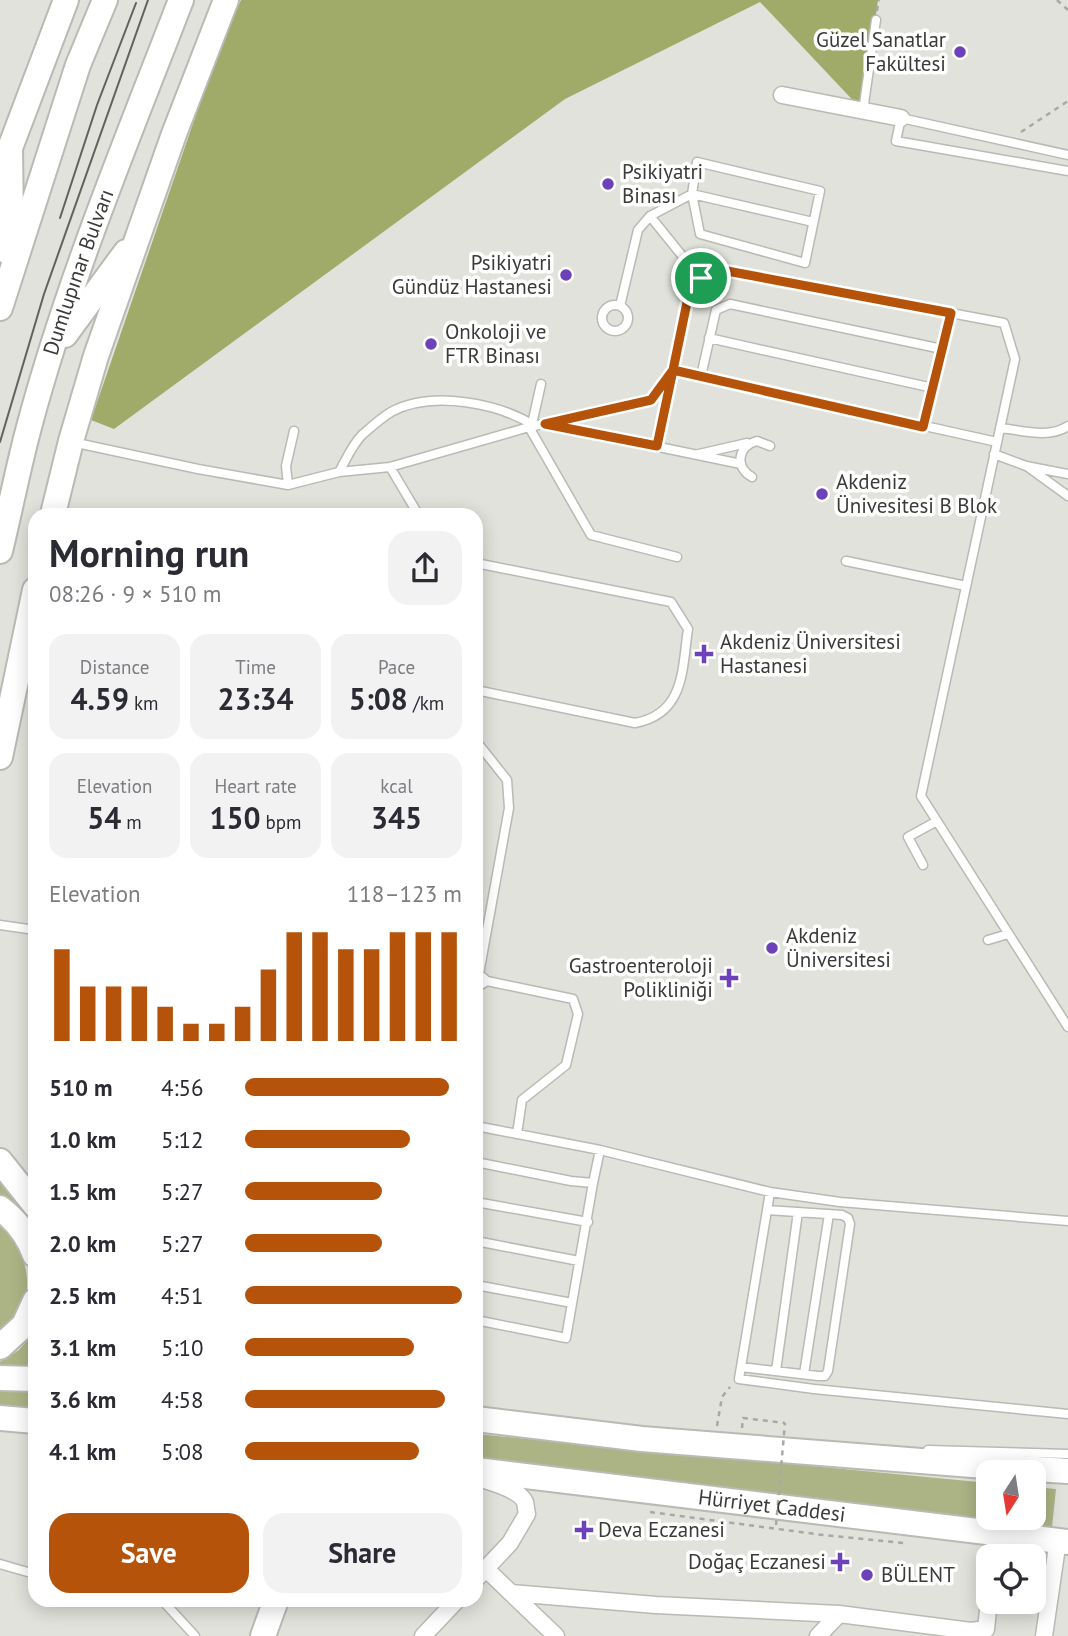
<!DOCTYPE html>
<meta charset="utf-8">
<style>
:root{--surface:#fff;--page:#f2f2f3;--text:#2b2b33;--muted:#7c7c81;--accent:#b45309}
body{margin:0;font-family:"PT Sans",sans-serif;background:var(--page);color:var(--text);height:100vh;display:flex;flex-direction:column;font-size:26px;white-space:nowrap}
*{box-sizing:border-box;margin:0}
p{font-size:23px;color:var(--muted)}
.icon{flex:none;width:38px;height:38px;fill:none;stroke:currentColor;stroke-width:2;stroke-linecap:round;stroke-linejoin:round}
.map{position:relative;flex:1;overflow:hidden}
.details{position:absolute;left:28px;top:508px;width:455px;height:1099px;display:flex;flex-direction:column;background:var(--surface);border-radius:21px;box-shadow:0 4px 18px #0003}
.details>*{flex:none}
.needle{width:46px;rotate:192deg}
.fabs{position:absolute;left:976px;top:1460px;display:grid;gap:14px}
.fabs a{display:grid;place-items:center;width:70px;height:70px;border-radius:14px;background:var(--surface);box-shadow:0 4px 18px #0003;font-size:35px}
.pin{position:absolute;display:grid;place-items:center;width:60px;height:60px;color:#fff;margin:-30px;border:4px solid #fff;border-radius:50%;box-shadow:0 2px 7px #0007}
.round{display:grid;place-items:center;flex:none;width:74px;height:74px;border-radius:21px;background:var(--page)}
.headline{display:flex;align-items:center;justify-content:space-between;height:119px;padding:0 21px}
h1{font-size:38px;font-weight:800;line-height:52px}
.figures{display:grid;grid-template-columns:repeat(3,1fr);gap:10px;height:119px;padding:7px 21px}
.figures div{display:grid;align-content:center;border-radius:18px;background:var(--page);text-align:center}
.figures b{font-size:30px;font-weight:800}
.figures small{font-size:19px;font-weight:400}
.figures p{font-size:19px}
.chart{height:196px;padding:14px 21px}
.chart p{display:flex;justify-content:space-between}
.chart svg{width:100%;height:126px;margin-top:7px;stroke:var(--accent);stroke-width:6}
.primary-button{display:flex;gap:14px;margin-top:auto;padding:14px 21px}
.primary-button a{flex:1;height:80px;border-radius:21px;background:var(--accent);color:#fff;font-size:28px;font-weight:800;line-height:80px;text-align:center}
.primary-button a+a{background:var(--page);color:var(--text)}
ul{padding:0 21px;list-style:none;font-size:23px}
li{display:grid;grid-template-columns:112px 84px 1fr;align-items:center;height:52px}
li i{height:18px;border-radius:9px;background:var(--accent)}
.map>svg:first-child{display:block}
.green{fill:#acb485}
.forest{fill:#a0aa69}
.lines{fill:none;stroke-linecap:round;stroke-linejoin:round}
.service-casing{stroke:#b9bab3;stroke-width:11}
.minor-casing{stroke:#b9bab3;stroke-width:19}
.primary-casing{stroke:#b9bab3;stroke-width:28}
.trunk-casing{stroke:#b9bab3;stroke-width:28}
.path{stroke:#a8a9a4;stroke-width:2.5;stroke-dasharray:5 5;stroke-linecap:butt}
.service{stroke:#fff;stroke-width:8}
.minor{stroke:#fff;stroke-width:16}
.primary{stroke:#fff;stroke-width:24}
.trunk{stroke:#fff;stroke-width:24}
.tram{stroke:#61625e;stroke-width:2}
.path-bridge{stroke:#a8a9a4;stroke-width:2.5;stroke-dasharray:5 5;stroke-linecap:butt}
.route-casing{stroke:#fff;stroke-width:14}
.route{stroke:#b45309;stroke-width:9}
.poi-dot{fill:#6d41b9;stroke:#fff;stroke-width:2.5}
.labels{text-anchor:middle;stroke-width:7;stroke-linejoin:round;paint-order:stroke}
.poi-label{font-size:21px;fill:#3a3b38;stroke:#fff;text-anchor:start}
.street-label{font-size:21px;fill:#3a3b38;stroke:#fff}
</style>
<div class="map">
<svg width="1068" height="1636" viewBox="0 0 1068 1636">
<rect width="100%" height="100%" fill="#e1e2db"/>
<path class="green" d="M0 1179 35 1222V1231L0 1199Z
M0 1226C22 1242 34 1279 23 1305 18 1317 9 1327 0 1336Z
M35 1331V1367L0 1366V1362L19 1350Z
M0 1389 35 1391V1410L0 1405Z
M476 1434 989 1483V1517H1034V1487L1056 1489 1052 1527 476 1461Z"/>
<path class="forest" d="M241 0H878L863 111 760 2 565 99 114 429 91 420 218 51Z"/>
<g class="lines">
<defs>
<path id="service" d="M863 111 876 20
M1068 155 901 118 896 141 1068 171
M697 162 820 191 805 263 700 234 692 194Z
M650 216 692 194 813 222
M602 318a13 13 0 1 1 26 0a13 13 0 1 1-26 0Z
M620 306 638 230 650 216 700 278
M709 338 933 388
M701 376 716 310 730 304 942 349
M532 424 541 384
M548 424 741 464
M529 427 591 535 677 557
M923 427 951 313
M1000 428C1022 430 1048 439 1068 426
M72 442 198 469 288 485 339 472 390 467 529 427 651 400 673 370 690 288 711 268 1004 323 1015 359 921 796 1068 1027
M657 446 673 370 997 442
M699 454 747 443
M994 454 1026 466 1068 474
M390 467 418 514
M1028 467 1068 496
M339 472C346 460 352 445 362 435 370 428 381 418 391 412 432 390 498 403 535 426
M752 477C734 467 738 446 757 441L770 446
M288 485 286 466 294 431
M846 561 966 586
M476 563 671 602 688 629C682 669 685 714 635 723L476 690
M476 741 507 780 509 808 479 974 487 981
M923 865 908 837 937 821
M0 925 35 930
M988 940 1008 934
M476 988 487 981 573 999 578 1014 566 1065 522 1100 517 1134
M476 1126 600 1150 770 1192 840 1202 1068 1221
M476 1162 571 1181 593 1183 566 1338 476 1320
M593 1183 600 1150
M770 1192 739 1379 814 1389 1068 1414
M476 1202 588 1222
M476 1241 579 1261
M476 1285 572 1303
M741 1367 818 1376H825L828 1371 850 1224 848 1218 842 1215 767 1210
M776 1371 798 1212
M804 1374 829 1214
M928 1450 1068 1454
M0 1564 31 1573 35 1569
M162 1600 195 1636"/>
<path id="minor" d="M782 95 901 118
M995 1556 998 1533
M486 1569 556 1636
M476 1579 510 1543 527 1514C526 1510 526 1506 525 1502 519 1489 491 1482 478 1478
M511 1593 656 1605 839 1614 971 1631 981 1636
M971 1631 986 1629 989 1601
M423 1636 457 1600
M818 1636 839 1614
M1044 1636 1058 1540"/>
<g id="primary">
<path d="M8 252 11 221 10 148 66 0"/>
<path d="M0 308 78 65 105 0"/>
<path d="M65 335 126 252"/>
<path d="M53 514 71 441 96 356 174 134 226 0"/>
<path id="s1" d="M0 551C10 510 18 468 29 427 68 281 127 140 181 0"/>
<path d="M0 757 35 590"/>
</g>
<g id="trunk">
<path d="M0 1161 35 1205"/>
<path d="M0 1208C17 1221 28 1235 35 1255"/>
<path d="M0 1347 24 1325 35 1301"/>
<path d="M0 1378 35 1379"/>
<path d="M0 1418 35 1421"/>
<path d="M476 1419 642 1439 985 1466 1068 1471"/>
<path id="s2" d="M476 1470 1068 1542"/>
<path d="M263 1636 276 1600"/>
</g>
</defs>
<use href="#service" class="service-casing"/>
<use href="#minor" class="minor-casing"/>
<use href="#primary" class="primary-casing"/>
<use href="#trunk" class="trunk-casing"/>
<path class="path" d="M1057 0 1068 10
M877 11 879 0
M1021 132 1068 101
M717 1426 722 1397 730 1387
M742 1428 743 1418 785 1423
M650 1512 823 1535 904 1543"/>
<use href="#service" class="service"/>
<use href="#minor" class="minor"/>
<use href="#primary" class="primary"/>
<use href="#trunk" class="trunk"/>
<path class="tram" d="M60 218 97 105 136 3
M0 442 44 294 148 0"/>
<path class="path-bridge" d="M776 1525 785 1423"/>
</g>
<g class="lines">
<defs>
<path id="route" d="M701 278 690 288 673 370 651 400 545 424 657 446 673 370 923 427 951 313 711 268 701 278"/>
</defs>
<use href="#route" class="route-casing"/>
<use href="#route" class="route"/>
</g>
<g class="poi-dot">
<circle cx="960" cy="52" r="7"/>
<circle cx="608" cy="184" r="7"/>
<circle cx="566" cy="275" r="7"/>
<circle cx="431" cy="344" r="7"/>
<circle cx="822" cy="494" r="7"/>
<path d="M700.5 643.5h7v7h7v7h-7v7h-7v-7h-7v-7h7z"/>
<circle cx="772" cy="948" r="7"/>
<path d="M725.5 967.5h7v7h7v7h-7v7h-7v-7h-7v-7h7z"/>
<path d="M580.5 1519.5h7v7h7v7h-7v7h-7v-7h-7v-7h7z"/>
<path d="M836.5 1551.5h7v7h7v7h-7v7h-7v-7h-7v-7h7z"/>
<circle cx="867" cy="1575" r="7"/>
</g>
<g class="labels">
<g class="poi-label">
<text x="946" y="47" text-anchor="end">Güzel Sanatlar<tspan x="946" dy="24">Fakültesi</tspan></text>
<text x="622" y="179">Psikiyatri<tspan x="622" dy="24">Binası</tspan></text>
<text x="552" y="270" text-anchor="end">Psikiyatri<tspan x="552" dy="24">Gündüz Hastanesi</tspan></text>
<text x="445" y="339">Onkoloji ve<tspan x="445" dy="24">FTR Binası</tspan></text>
<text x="836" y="489">Akdeniz<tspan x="836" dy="24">Ünivesitesi B Blok</tspan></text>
<text x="720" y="649">Akdeniz Üniversitesi<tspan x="720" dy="24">Hastanesi</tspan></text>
<text x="786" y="943">Akdeniz<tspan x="786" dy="24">Üniversitesi</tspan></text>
<text x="713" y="973" text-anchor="end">Gastroenteroloji<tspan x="713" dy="24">Polikliniği</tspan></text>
<text x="598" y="1537">Deva Eczanesi</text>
<text x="826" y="1569" text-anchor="end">Doğaç Eczanesi</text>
<text x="881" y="1582">BÜLENT</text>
</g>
<g class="street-label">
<text dy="7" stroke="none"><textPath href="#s1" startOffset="290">Dumlupınar Bulvarı</textPath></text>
<text dy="7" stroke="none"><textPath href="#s2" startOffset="298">Hürriyet Caddesi</textPath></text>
</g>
</g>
</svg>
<div class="fabs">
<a><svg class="needle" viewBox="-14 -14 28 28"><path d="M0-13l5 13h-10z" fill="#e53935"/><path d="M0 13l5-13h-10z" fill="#7c7c81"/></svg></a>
<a><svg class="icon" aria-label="locate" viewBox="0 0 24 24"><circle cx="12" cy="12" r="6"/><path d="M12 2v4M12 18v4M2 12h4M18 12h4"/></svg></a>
</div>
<div class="pin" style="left:701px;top:278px;background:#1e9e55"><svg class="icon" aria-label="arrive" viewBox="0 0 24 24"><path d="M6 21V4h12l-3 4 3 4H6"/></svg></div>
<section class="details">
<div class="headline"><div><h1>Morning run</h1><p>08:26 · 9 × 510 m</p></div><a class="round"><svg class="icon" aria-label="share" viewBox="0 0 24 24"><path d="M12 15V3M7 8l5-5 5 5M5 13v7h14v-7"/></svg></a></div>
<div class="figures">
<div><p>Distance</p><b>4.59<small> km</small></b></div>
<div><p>Time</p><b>23:34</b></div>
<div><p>Pace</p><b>5:08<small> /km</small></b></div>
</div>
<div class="figures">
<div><p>Elevation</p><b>54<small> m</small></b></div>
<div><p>Heart rate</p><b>150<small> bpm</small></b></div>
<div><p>kcal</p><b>345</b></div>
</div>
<div class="chart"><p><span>Elevation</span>118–123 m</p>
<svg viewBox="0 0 160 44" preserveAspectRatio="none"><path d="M5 44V12M15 44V25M25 44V25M35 44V25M45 44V32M55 44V38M65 44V38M75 44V32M85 44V19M95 44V6M105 44V6M115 44V12M125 44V12M135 44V6M145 44V6M155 44V6"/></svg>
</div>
<ul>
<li><b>510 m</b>4:56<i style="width:94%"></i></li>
<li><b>1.0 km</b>5:12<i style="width:76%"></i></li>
<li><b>1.5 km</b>5:27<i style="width:63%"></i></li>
<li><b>2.0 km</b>5:27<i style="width:63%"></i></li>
<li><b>2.5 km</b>4:51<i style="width:100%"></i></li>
<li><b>3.1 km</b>5:10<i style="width:78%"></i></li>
<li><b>3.6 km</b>4:58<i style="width:92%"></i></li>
<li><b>4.1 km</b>5:08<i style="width:80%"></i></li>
</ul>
<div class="primary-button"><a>Save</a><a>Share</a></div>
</section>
</div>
